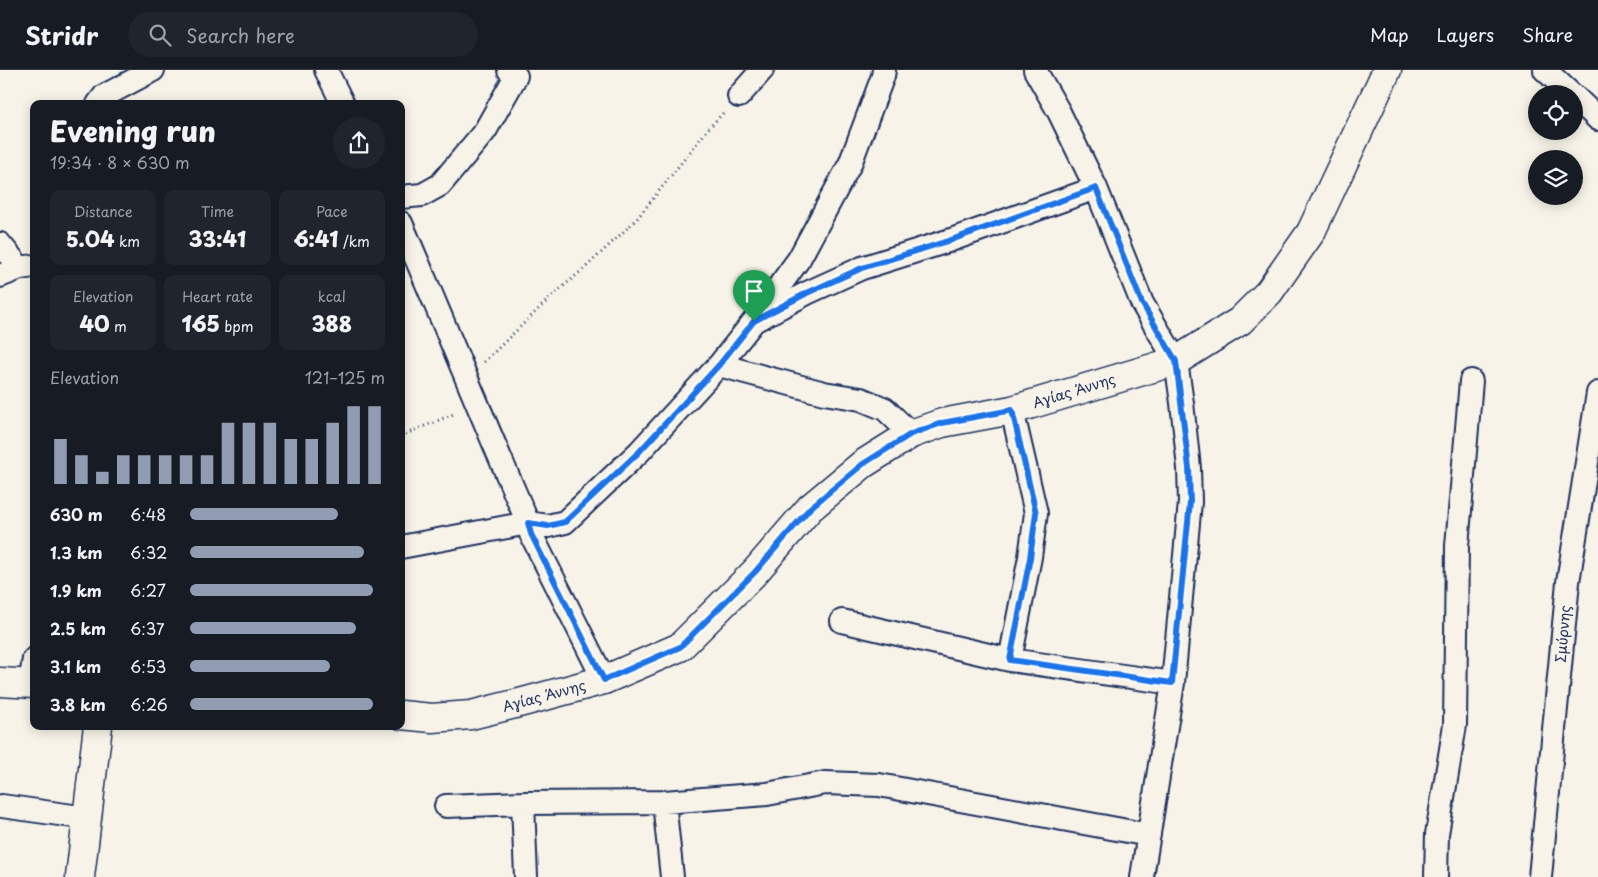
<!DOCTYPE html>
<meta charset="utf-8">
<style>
:root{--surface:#171b24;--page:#20242c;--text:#f1f3f6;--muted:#9ea1a6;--line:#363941;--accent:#919bb2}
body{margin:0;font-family:"Playpen Sans",sans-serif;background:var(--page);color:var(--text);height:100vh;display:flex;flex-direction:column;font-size:19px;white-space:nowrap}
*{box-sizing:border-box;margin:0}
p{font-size:16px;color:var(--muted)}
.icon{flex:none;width:28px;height:28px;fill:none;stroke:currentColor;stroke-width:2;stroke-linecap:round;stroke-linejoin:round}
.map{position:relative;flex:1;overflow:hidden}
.sheet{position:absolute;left:30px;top:30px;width:375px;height:630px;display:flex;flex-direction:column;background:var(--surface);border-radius:10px;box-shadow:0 2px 12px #0003}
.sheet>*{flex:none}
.buttons{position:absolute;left:1528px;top:15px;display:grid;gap:10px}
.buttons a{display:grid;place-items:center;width:55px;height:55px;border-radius:50%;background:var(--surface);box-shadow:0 2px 12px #0003;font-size:25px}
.pin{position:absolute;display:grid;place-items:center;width:42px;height:42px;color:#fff;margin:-51px -21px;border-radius:50% 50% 50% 0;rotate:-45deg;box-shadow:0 0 5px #0007}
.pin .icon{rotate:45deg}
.round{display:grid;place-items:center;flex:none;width:52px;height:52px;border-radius:26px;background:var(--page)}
.overview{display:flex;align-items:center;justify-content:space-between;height:85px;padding:0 20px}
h1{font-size:28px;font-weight:800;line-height:38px}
.metrics{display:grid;grid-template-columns:repeat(3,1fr);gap:8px;height:85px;padding:5px 20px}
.metrics div{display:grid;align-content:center;border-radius:10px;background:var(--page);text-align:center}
.metrics b{font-size:21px;font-weight:800}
.metrics small{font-size:14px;font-weight:400}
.metrics p{font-size:14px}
.chart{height:140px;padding:10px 20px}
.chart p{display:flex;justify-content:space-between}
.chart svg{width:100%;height:90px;margin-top:5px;stroke:var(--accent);stroke-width:6}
ul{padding:0 20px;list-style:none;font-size:16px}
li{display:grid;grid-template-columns:80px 60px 1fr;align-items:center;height:38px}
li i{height:12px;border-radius:6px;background:var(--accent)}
header{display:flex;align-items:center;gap:30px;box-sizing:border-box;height:70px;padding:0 25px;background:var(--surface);border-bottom:1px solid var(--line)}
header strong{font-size:24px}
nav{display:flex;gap:28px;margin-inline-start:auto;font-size:18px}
.search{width:350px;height:45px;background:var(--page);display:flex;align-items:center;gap:12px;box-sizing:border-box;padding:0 18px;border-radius:28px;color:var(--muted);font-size:19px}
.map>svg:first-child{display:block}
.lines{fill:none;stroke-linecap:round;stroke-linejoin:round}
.street-casing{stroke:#1b2f5e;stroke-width:26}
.secondary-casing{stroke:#1b2f5e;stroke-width:31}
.path{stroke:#1b2f5e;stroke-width:3;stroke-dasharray:1 4;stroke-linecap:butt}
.street{stroke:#f7f3e8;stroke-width:22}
.secondary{stroke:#f7f3e8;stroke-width:28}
.route-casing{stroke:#fff;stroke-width:10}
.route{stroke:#1a73e8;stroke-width:6}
.labels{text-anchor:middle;stroke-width:4;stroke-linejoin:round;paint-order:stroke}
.street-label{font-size:14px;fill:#1b2f5e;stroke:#f7f3e8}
</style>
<header>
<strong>Stridr</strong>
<div class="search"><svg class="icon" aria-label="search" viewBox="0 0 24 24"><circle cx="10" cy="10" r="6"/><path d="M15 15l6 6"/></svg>Search here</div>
<nav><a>Map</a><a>Layers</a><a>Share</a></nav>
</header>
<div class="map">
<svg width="1598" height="807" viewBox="0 0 1598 807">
<rect width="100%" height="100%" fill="#f7f3e8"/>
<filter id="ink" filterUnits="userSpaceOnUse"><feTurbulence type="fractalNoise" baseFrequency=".02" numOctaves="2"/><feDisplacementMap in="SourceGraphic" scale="10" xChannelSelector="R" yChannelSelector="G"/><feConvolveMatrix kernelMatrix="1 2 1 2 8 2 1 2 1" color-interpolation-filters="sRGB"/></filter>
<g filter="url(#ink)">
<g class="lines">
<defs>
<path id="street" d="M326 0 343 34
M1035 0 1059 42 1096 118 1142 233 1176 291 1182 333 1189 398 1190 432 1173 613 1142 807
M1545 0 1571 24
M739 26 762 0
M1574 26 1598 49
M98 34 104 26 153 0
M401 127 422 125 440 115 485 61 516 6 509 0
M401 153C444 253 485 354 528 453L531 464 604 610
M0 174 20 198
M0 206 20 198 34 196
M754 251 807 223 862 198 951 170 1096 118
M719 295 754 251 799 189 850 94 883 6 884 0
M401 477 528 453 548 456 565 452 639 382 719 295 824 323 861 329 885 339 911 364
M842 551 1010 590 1173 613
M1010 590 1030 487 1036 443 1012 340
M30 614 34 589
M664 732 672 807
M523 733 526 807
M2 736 87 748
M446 736 523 733 664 732 767 724 825 713 879 715 1149 765
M1436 807 1437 764 1455 655 1457 476 1471 311
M1540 807 1568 512 1598 323"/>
<path id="secondary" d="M0 612 34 614
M401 645 432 648 471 645 523 632 604 610 680 577 755 502 810 438 863 394 911 364 942 353 1012 340 1176 291 1240 251 1269 222 1311 162 1387 0
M80 807 98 656"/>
</defs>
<use href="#street" class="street-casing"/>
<use href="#secondary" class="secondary-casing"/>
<path class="path" d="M484 292 551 227 586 197 636 150 709 58 723 43
M401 366 456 343"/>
<use href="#street" class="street"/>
<use href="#secondary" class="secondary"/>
</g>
</g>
<g class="lines" filter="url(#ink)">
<defs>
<path id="route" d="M1096 118 1142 233 1176 291 1189 398 1190 432 1172 613 1010 590 1030 488 1036 443 1012 340 942 353 911 364 863 394 810 438 755 502 680 577 604 610 531 464 528 453 548 456 565 452 639 382 719 295 754 251 807 223 862 198 951 170Z"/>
</defs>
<use href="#route" class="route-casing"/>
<use href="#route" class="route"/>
</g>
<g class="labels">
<g class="street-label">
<text transform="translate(1074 321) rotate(-17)" y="5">Αγίας Άννης</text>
<text transform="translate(1563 564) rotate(-85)" y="5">Σμύρνης</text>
<text transform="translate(544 626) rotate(-15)" y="5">Αγίας Άννης</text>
</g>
</g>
</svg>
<div class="buttons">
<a><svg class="icon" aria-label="locate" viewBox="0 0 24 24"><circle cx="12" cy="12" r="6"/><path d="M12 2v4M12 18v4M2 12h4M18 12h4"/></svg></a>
<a><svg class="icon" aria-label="layers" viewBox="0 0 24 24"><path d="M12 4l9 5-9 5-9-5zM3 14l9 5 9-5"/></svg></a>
</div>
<div class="pin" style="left:754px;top:251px;background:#1e9e55"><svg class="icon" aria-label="arrive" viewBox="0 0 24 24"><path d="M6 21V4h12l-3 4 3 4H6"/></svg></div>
<section class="sheet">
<div class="overview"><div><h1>Evening run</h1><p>19:34 · 8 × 630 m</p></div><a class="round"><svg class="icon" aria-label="share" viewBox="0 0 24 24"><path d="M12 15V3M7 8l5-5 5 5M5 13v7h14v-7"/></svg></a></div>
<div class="metrics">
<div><p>Distance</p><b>5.04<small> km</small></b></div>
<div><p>Time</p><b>33:41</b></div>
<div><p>Pace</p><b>6:41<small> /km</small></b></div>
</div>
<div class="metrics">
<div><p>Elevation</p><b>40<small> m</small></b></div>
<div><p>Heart rate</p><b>165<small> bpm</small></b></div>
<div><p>kcal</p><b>388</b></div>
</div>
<div class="chart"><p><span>Elevation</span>121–125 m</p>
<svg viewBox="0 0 160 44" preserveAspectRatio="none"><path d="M5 44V22M15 44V30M25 44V38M35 44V30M45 44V30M55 44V30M65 44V30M75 44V30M85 44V14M95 44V14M105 44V14M115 44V22M125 44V22M135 44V14M145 44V6M155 44V6"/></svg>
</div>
<ul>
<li><b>630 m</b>6:48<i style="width:76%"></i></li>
<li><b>1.3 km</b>6:32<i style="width:89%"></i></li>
<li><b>1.9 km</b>6:27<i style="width:94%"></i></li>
<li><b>2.5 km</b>6:37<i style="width:85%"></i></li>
<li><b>3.1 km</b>6:53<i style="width:72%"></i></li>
<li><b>3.8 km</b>6:26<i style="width:94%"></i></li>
</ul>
</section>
</div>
